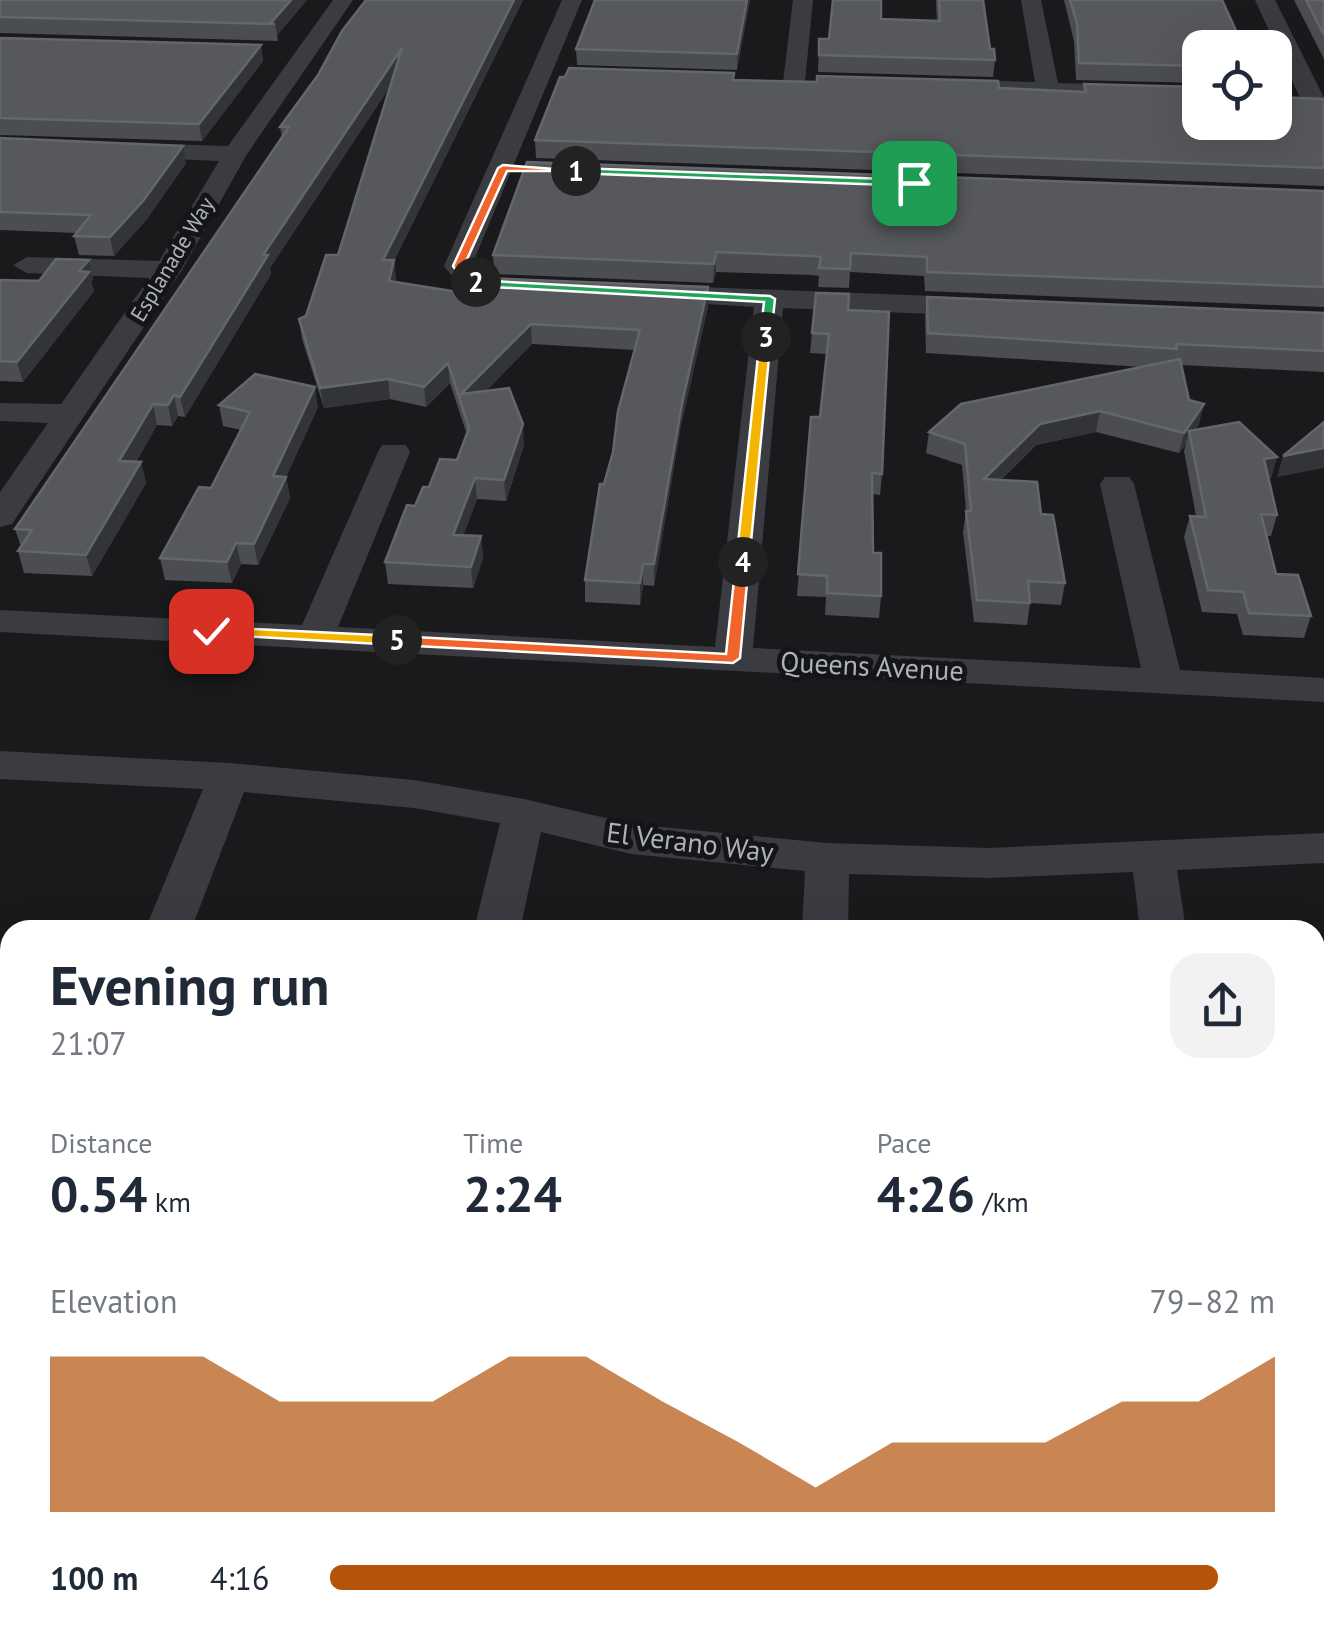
<!DOCTYPE html>
<meta charset="utf-8">
<style>
:root{--surface:#fff;--page:#f2f2f3;--text:#1f2937;--muted:#747a83;--accent:#b45309}
body{margin:0;font-family:"PT Sans",sans-serif;background:var(--page);color:var(--text);height:100vh;display:flex;flex-direction:column;font-size:38px;white-space:nowrap}
*{box-sizing:border-box;margin:0}
p{font-size:32px;color:var(--muted)}
.icon{flex:none;width:55px;height:55px;fill:none;stroke:currentColor;stroke-width:2;stroke-linecap:round;stroke-linejoin:round}
.map{position:relative;flex:1;overflow:hidden}
.side{position:absolute;left:0px;top:920px;width:1325px;height:718px;display:flex;flex-direction:column;background:var(--surface);border-radius:30px 30px 0 0;box-shadow:0 10px 40px #0002}
.side>*{flex:none}
.fabs{position:absolute;left:1182px;top:30px;display:grid;gap:20px}
.fabs a{display:grid;place-items:center;width:110px;height:110px;border-radius:20px;background:var(--surface);box-shadow:0 10px 40px #0002;font-size:50px}
.pin{position:absolute;display:grid;place-items:center;width:85px;height:85px;color:#fff;margin:-42px;border-radius:20px;box-shadow:0 5px 15px #0006}
.km{position:absolute;width:50px;height:50px;margin:-25px;border-radius:50%;background:#222;color:#fff;font-size:28px;line-height:50px;text-align:center}
.round{display:grid;place-items:center;flex:none;width:105px;height:105px;border-radius:30px;background:var(--page)}
.overview{display:flex;align-items:center;justify-content:space-between;height:170px;padding:0 50px}
h1{font-size:55px;font-weight:800;line-height:75px}
.stats{display:grid;grid-template-columns:repeat(3,1fr);gap:15px;height:170px;padding:10px 50px}
.stats div{display:grid;align-content:center}
.stats b{font-size:50px;font-weight:800}
.stats small{font-size:28px;font-weight:400}
.stats p{font-size:28px}
.chart{height:280px;padding:20px 50px}
.chart p{display:flex;justify-content:space-between}
.chart svg{width:100%;height:180px;margin-top:10px;fill:var(--accent);opacity:.7}
ul{padding:0 50px;list-style:none;font-size:32px}
li{display:grid;grid-template-columns:160px 120px 1fr;align-items:center;height:75px}
li i{height:25px;border-radius:12px;background:var(--accent)}
.map>svg:first-child{display:block}
.lines{fill:none;stroke-linecap:round;stroke-linejoin:round}
.minor{fill:#3b3c41;fill-rule:evenodd}
.wall{fill:#4b4d51}
.shaded-wall{fill:#333437}
.building{fill:#56585c;stroke:#63666b;stroke-width:2.5}
.split-1{fill:#22a559;stroke:#fff;stroke-width:2.5}
.split-2{fill:#f0652b;stroke:#fff;stroke-width:2.5}
.split-3{fill:#22a559;stroke:#fff;stroke-width:2.5}
.split-4{fill:#f5b400;stroke:#fff;stroke-width:2.5}
.split-5{fill:#f0652b;stroke:#fff;stroke-width:2.5}
.split-6{fill:#f5b400;stroke:#fff;stroke-width:2.5}
.labels{text-anchor:middle;stroke-width:10;stroke-linejoin:round;paint-order:stroke}
.far-street-label{font-size:22px;fill:#acb2bb;stroke:#151517}
.street-label{font-size:28px;fill:#acb2bb;stroke:#151517}
</style>
<div class="map">
<svg width="1324" height="1637" viewBox="0 0 1324 1637">
<rect width="100%" height="100%" fill="#1a1a1c"/>
<g class="lines">
<path class="minor" d="M333 0H353L247 154 182 270 12 524 0 527V492L48 423 0 421V403L61 404 149 278 27 273 13 265 27 257 159 261 219 161 126 157 114 150 126 143 228 146Z
M562 0H582L472 265C495 286 522 275 550 282L554 288 550 294 540 296C504 296 467 299 444 266Z
M793 0H813L805 82 794 89 783 82Z
M1021 0H1041L1058 83 1200 87V101L933 91 930 86 941 79 1035 82Z
M1255 0H1275L1324 98 1320 103 1312 105 1300 98Z
M651 285 984 298 994 301 998 307 994 313 984 316 783 308 753 648 1141 668 1100 484 1105 477H1129L1134 484 1180 670 1324 678V702L0 632V610L302 625 378 452 382 445H406L410 452 338 627 715 647 754 307 641 300 637 294 641 288Z
M0 751 229 763 414 780 524 799 631 824 827 843 989 848 1324 833V863L1177 870 1186 930H1140L1133 872 989 878 849 874 848 930H802L805 871 631 854 541 832 520 930H474L500 823 414 808 244 792 191 930H145L203 789 0 779Z
M10 1296V1368L0 1372V1300Z
M276 1628H342L338 1637H272Z
M443 1628H530L534 1637H447Z
M754 1628H818L817 1637H753Z
M1235 1628H1299L1300 1637H1236Z"/>
</g>
<path class="wall" d="M0 0H307L277 35 278 41 0 33Z
M366 0H523L394 261 396 282 477 295 708 287V307L681 425 654 586 643 585 640 605 585 602V580L604 484 613 452 635 350 532 344 486 391 524 445 506 501 477 499 463 536H481L483 558 473 588 388 584 385 562 415 506 429 487 457 460 467 435 450 383 426 407 390 399 324 408 302 339 299 319 306 316 338 255 391 85 270 268 271 274 185 417 178 416 172 426 157 425 136 462H141L146 483 92 576 24 573 18 551 21 547 15 529 282 137 280 127 318 75Z
M750 0 737 70 577 65 576 49Z
M936 0H983L990 49 995 60 993 77 818 72 819 39H829L881 19 937 21Z
M1064 0H1222L1200 48V83L1076 80 1074 41Z
M1294 0H1324V59Z
M0 38 261 45 263 61 202 141 0 135Z
M734 80 1083 92 1084 84 1200 122 1324 99V186L536 158 535 140Z
M0 138 186 163 147 219 114 256 79 255 74 236 77 233 0 230Z
M1324 191V307L925 291 924 276 850 272 849 288 818 287 819 276 812 275 716 272 713 283 494 274 493 255Z
M93 279 91 282 94 291 23 382 0 381V280Z
M927 297 1324 313V372L1181 365 1189 400 1199 424 1196 429 1277 457 1271 478H1268L1277 515 1271 536H1267L1276 574 1311 616 1304 638 1243 635 1237 614 1202 612 1184 537 1190 516H1196L1184 451 1186 444 1179 453 1096 432 1036 445 1001 480 1041 514 1065 583 1061 605 1030 603 1027 625 974 622 963 532 966 511 962 465 926 453 929 432 1142 367 926 353 925 317Z
M848 310 882 474 880 495 872 494 873 553 881 596 879 618 825 615 826 597 797 596 811 417H820L827 354 810 353 812 333Z
M219 405 318 407 286 477 290 498 258 565 241 564 232 583 165 580 160 558 211 488 241 430 223 426Z"/>
<path class="shaded-wall" d="M291 0H307L277 35 275 24H270Z
M514 0H523L394 261 396 280 391 300 383 260Z
M747 0H750L737 70V54Z
M261 45 263 61 202 141 199 124Z
M402 48 404 65 270 268 271 274 185 417 180 397 263 255Z
M183 146 186 163 147 219 114 256 110 237Z
M716 252V272L713 283 714 264Z
M89 260 93 279 91 282 94 291 23 382 17 362 79 271Z
M708 287V307L681 425 654 586V564L682 404Z
M531 324 532 344 464 413 461 394Z
M448 363 450 383 426 407 424 387Z
M388 379 390 399 324 408 320 388Z
M315 387 318 407 286 477 290 498 258 565 254 544 273 476Z
M174 395 178 416 172 426 168 405Z
M153 404 157 425 124 482 119 461Z
M1204 404 1199 424 1190 437 1189 431 1186 444 1179 453 1184 433Z
M1100 411 1096 432 1036 445 981 500 984 479 1040 424Z
M523 424 524 445 506 501 504 480Z
M1324 448V468L1277 477 1283 456Z
M1277 457 1271 478 1258 480 1264 459Z
M141 462 146 483 92 576 86 555Z
M475 478 477 499 455 556 453 535Z
M481 536 483 558 473 588 471 567Z
M236 543 241 564 232 583 227 562Z
M643 564V585L640 605V583Z"/>
<path class="building" d="M0 0H291L270 24H275L0 17Z
M366 0H514L383 260H394L389 281 477 295 484 278 708 287 682 404 654 564H643L640 583 585 580 600 484H604L613 452 618 411 640 330 531 324 461 394 509 388 523 424 504 480 475 478 453 535 481 536 471 567 385 562 407 505 415 506 423 487H429L440 459 457 460 469 428 448 363 424 387 388 379 320 388 299 319 306 316 326 255H338L402 48 263 255H268L180 397 174 395 168 405 153 404 119 461 141 462 86 555 18 551 32 530 15 529 289 127H280L318 75 342 31Z
M595 0H747L737 54 576 49Z
M833 0H881V19L940 21 939 0H983L990 49H994L995 60 819 55V39H829Z
M1070 0H1222L1244 48H1200V66L1079 63 1077 24Z
M1306 0H1324V35Z
M0 38 261 45 199 124 0 118Z
M569 68 734 73 733 80 817 82V76L998 81 999 88 1086 92 1084 84 1200 87V122H1275V97L1324 99V168L535 140 560 77H565Z
M0 138 183 146 143 201 110 237 74 236 91 215 0 212Z
M527 162 1324 191V287L927 272V257L851 253 850 269 819 268 821 257 813 256 716 252 714 264 493 255Z
M56 259 89 260 79 271 89 272 17 362 0 361V280L39 281Z
M816 293 849 294 848 310 889 312 882 474 872 473 873 553H881V596L827 593V576L798 574 811 417H820L829 334 812 333Z
M927 297 1324 313V351L1176 344 1177 349 928 333Z
M1180 359 1189 400 1204 404 1184 433 1100 411 1040 424 984 479 1037 482 1041 514 1053 515 1065 583 1028 581 1030 603 977 600 966 511H971L965 444 929 432 961 404Z
M255 374 315 387 273 476 286 477 254 544 236 543 227 562 160 558 199 487 211 488 250 412 219 405Z
M1239 422 1277 457 1264 459 1277 515 1261 514 1276 574 1298 575 1311 616 1249 613 1243 592 1208 590 1190 516 1206 517 1189 431Z
M1324 422V448L1283 456Z"/>
<path class="split-1" d="M576 168 914 180 918 183 914 186 573 173Z"/>
<path class="split-2" d="M503 165 581 171H507L464 266 471 277 481 282 476 286 463 281 453 266 498 168Z"/>
<path class="split-3" d="M472 280 770 296 775 299 771 337 766 341 760 337 764 302 476 286Z"/>
<path class="split-4" d="M766 334 771 337 749 562 743 566 736 562 760 337Z"/>
<path class="split-5" d="M743 558 749 562 740 658 733 663 397 645 390 640 397 636 726 654 736 562Z"/>
<path class="split-6" d="M211 627 397 636 404 640 397 645 206 634 204 631Z"/>
<g class="labels">
<g class="far-street-label">
<text transform="translate(172 259) rotate(-59)" y="8">Esplanade Way</text>
</g>
<g class="street-label">
<text transform="translate(872 666) rotate(3)" y="10">Queens Avenue</text>
<text transform="translate(690 842) rotate(7)" y="10">El Verano Way</text>
</g>
</g>
</svg>
<div class="fabs">
<a><svg class="icon" aria-label="locate" viewBox="0 0 24 24"><circle cx="12" cy="12" r="6"/><path d="M12 2v4M12 18v4M2 12h4M18 12h4"/></svg></a>
</div>
<div class="pin" style="left:914px;top:183px;background:#1e9e55"><svg class="icon" aria-label="arrive" viewBox="0 0 24 24"><path d="M6 21V4h12l-3 4 3 4H6"/></svg></div>
<div class="pin" style="left:211px;top:631px;background:#d93025"><svg class="icon" aria-label="check" viewBox="0 0 24 24"><path d="M5 12l5 5 9-10"/></svg></div>
<b class="km" style="left:576px;top:171px">1</b>
<b class="km" style="left:476px;top:282px">2</b>
<b class="km" style="left:766px;top:337px">3</b>
<b class="km" style="left:743px;top:562px">4</b>
<b class="km" style="left:397px;top:640px">5</b>
<section class="side">
<div class="overview"><div><h1>Evening run</h1><p>21:07</p></div><a class="round"><svg class="icon" aria-label="share" viewBox="0 0 24 24"><path d="M12 15V3M7 8l5-5 5 5M5 13v7h14v-7"/></svg></a></div>
<div class="stats">
<div><p>Distance</p><b>0.54<small> km</small></b></div>
<div><p>Time</p><b>2:24</b></div>
<div><p>Pace</p><b>4:26<small> /km</small></b></div>
</div>
<div class="chart"><p><span>Elevation</span>79–82 m</p>
<svg viewBox="0 0 160 44" preserveAspectRatio="none"><path d="M0 44V6L10 6L20 6L30 17L40 17L50 17L60 6L70 6L80 17L90 27L100 38L110 27L120 27L130 27L140 17L150 17L160 6V44z"/></svg>
</div>
<ul>
<li><b>100 m</b>4:16<i style="width:94%"></i></li>
</ul>
</section>
</div>
